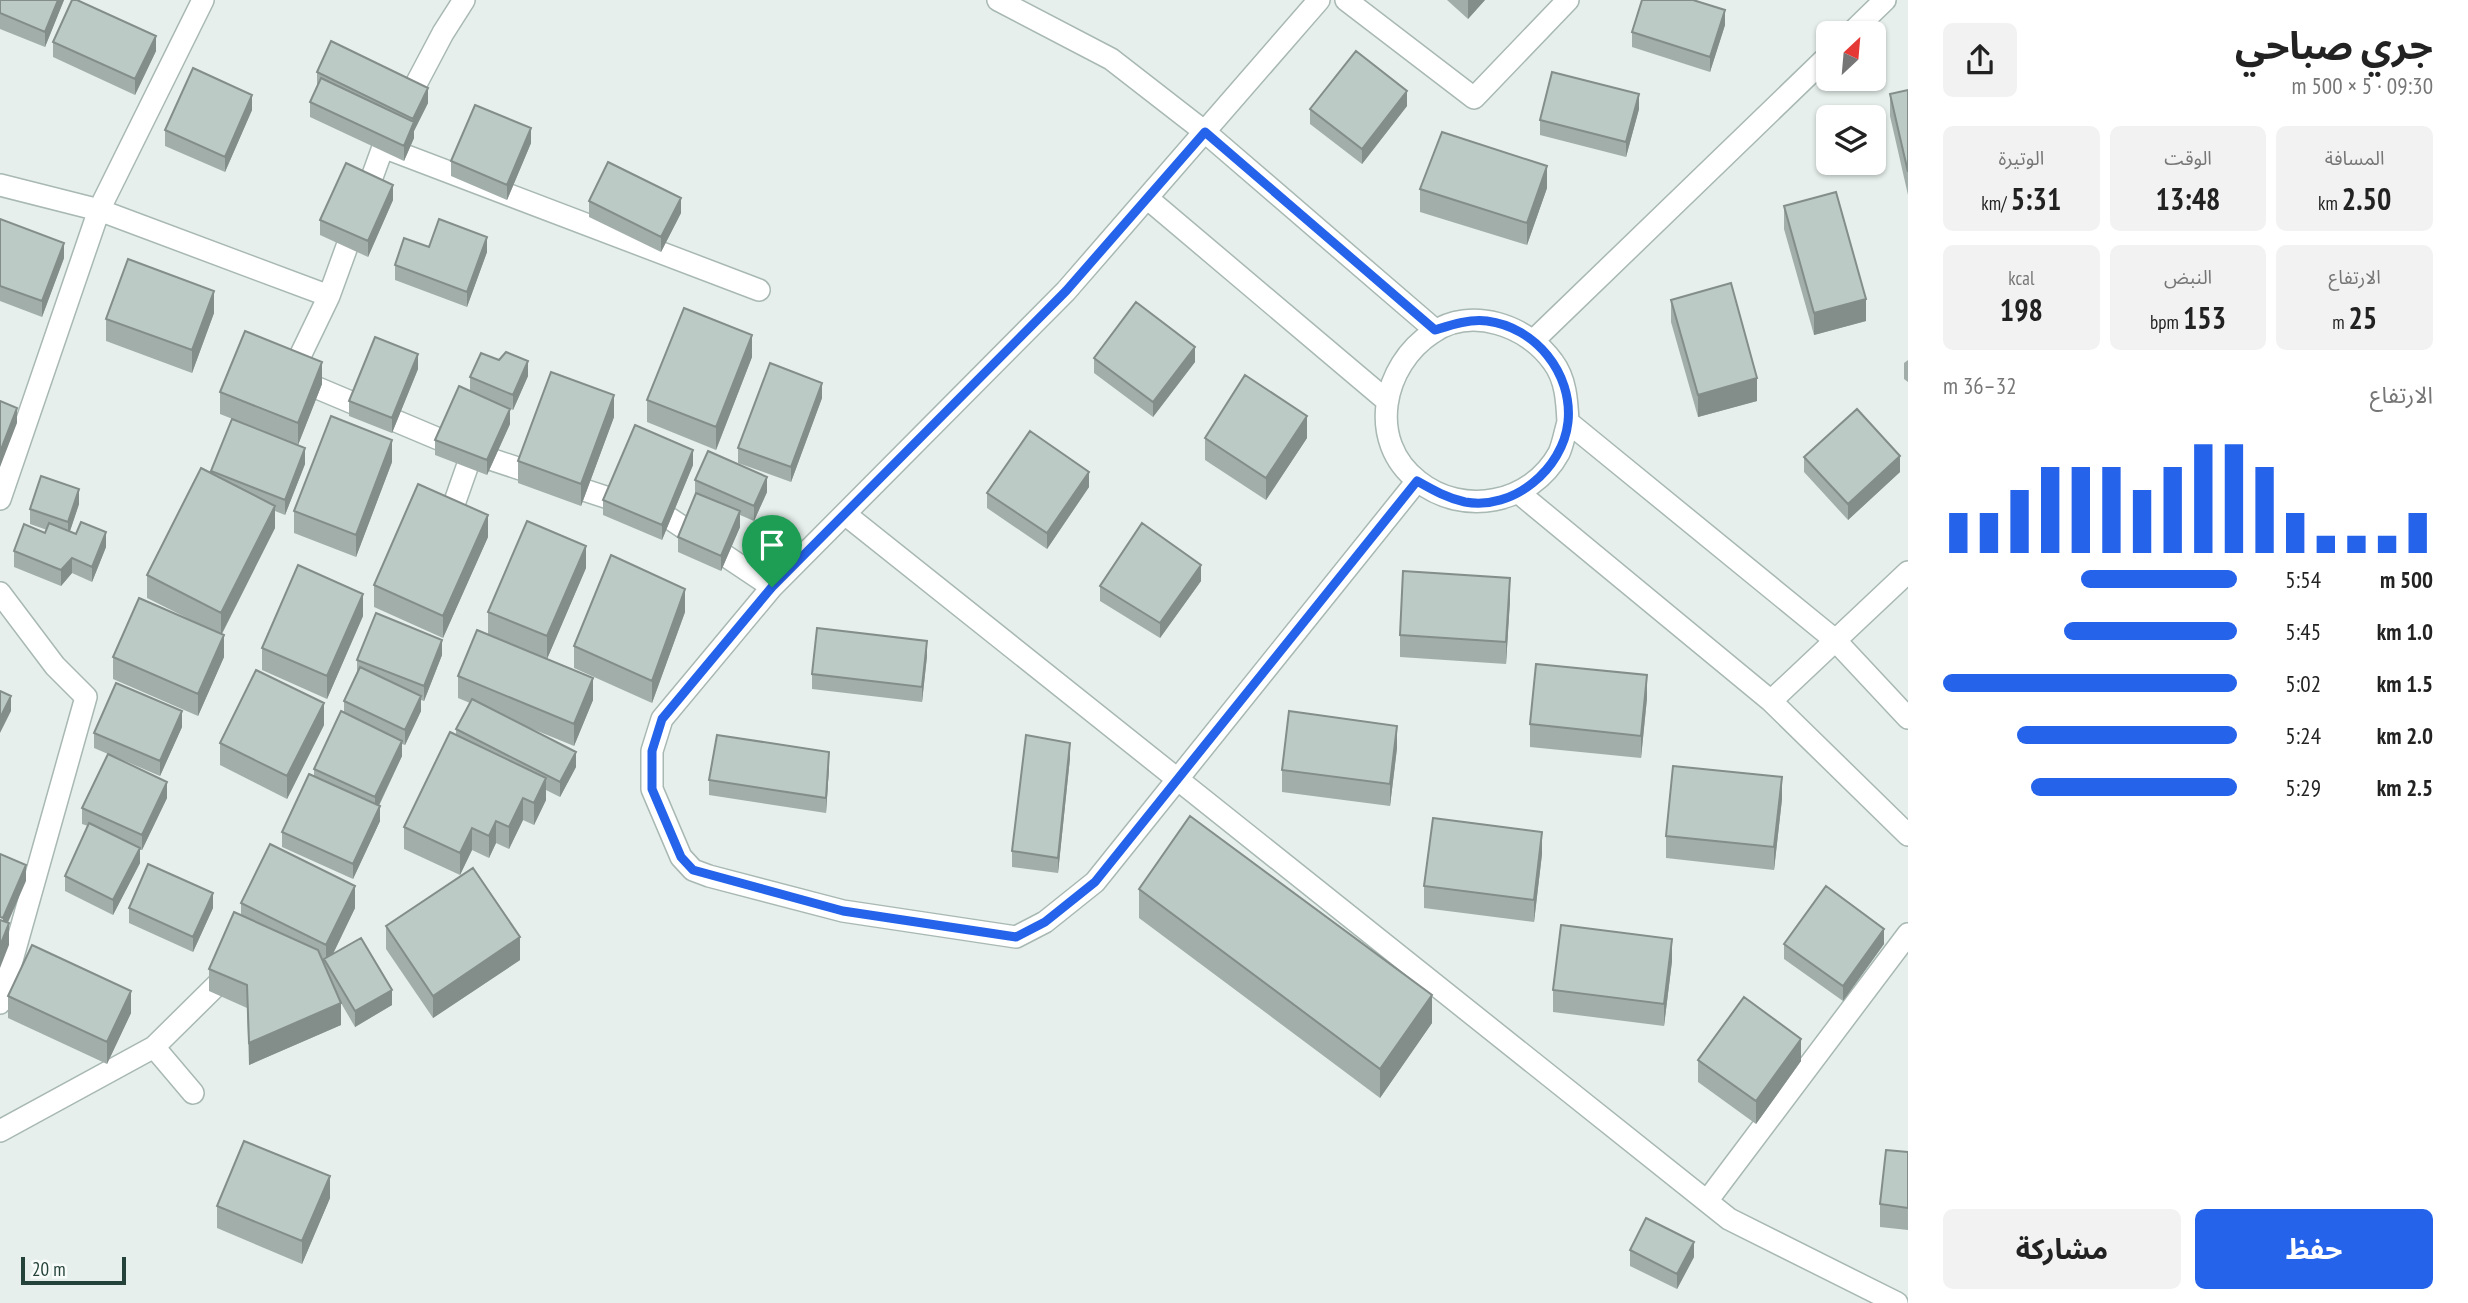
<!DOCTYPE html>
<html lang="ar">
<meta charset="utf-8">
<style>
:root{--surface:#fff;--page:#f2f2f2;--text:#222;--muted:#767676;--accent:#2563eb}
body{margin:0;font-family:"PT Sans Narrow","Noto Sans Arabic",sans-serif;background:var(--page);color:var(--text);direction:rtl;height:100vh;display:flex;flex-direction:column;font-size:26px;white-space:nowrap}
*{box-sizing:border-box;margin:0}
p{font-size:23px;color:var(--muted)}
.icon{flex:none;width:38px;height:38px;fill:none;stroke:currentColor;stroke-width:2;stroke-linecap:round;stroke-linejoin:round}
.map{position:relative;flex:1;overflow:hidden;direction:ltr}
.panel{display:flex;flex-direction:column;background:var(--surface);width:560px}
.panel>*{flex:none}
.needle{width:46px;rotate:26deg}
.fabs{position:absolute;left:1816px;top:21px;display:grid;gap:14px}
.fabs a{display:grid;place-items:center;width:70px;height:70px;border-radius:10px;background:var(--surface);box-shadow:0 2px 5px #0004;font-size:35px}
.scale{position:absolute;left:21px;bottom:18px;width:105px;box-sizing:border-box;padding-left:7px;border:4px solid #24423a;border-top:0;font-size:19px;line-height:24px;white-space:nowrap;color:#24423a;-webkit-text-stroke:5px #f7fbf9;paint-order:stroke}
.pin{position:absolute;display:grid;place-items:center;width:60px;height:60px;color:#fff;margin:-72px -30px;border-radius:50% 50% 50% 0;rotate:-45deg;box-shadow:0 0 7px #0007}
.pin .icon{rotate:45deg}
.round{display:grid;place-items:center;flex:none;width:74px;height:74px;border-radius:10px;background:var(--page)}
.overview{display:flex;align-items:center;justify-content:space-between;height:119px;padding:0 35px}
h1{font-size:38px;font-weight:700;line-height:52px}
.stats{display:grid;grid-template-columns:repeat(3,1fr);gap:10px;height:119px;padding:7px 35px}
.stats div{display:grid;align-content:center;border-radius:10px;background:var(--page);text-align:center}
.stats b{font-size:30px;font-weight:700}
.stats small{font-size:19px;font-weight:400}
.stats p{font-size:19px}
.chart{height:196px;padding:14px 35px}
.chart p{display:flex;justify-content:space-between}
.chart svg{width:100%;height:126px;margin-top:7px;stroke:var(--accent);stroke-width:6}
.primary-button{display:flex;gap:14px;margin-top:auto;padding:14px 35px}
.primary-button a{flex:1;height:80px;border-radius:10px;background:var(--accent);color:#fff;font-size:28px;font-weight:700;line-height:80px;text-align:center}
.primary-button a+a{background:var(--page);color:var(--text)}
ul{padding:0 35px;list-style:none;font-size:23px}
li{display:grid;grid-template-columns:112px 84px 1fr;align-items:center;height:52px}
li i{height:18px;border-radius:9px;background:var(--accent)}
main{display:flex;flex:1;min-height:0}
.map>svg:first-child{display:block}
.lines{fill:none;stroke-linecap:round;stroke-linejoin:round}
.minor-casing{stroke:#a8b8b2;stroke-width:24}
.minor{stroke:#fff;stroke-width:21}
.wall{fill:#a1aea9}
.shaded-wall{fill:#838d89}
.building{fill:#bbcac4;stroke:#838d89;stroke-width:2}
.route-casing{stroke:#fff;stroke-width:14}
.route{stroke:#2563eb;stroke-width:9}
</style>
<main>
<section class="panel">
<div class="overview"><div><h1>جري صباحي</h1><p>09:30 · 5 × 500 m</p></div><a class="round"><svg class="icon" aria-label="share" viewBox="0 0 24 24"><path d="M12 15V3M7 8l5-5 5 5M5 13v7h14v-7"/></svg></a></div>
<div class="stats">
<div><p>المسافة</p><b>2.50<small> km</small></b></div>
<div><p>الوقت</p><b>13:48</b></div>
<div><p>الوتيرة</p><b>5:31<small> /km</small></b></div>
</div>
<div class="stats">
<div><p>الارتفاع</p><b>25<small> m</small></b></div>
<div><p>النبض</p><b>153<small> bpm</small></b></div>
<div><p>kcal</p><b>198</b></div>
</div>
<div class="chart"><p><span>الارتفاع</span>32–36 m</p>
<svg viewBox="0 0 160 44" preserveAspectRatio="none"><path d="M5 44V30M15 44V30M25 44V22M35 44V14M45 44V14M55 44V14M65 44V22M75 44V14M85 44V6M95 44V6M105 44V14M115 44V30M125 44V38M135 44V38M145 44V38M155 44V30"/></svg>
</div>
<ul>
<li><b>500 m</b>5:54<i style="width:53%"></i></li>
<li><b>1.0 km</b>5:45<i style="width:59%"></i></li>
<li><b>1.5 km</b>5:02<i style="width:100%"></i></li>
<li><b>2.0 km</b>5:24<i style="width:75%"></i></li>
<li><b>2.5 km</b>5:29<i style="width:70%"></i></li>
</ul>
<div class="primary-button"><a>حفظ</a><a>مشاركة</a></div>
</section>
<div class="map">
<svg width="1908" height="1303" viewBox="0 0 1908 1303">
<rect width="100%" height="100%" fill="#e6efeb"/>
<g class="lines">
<defs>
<path id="minor" d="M998 0 1111 59 1205 132 1435 330
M1319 0 1066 291 772 587 662 719 652 751V789L681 857 693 870 709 876 843 911 1016 937 1045 922 1095 882 1417 481
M1346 0 1474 98 1568 0
M1851 33 1885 0
M405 105 443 33 464 0
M0 185 99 210 329 296
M1147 198 1386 400
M1534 340 1829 55
M289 379 329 296 383 147 759 290
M296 379 472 453 669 518 772 587
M1568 422C1565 432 1563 444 1559 453 1531 504 1463 517 1418 481 1366 441 1383 365 1432 333 1471 306 1527 325 1553 362 1566 379 1567 402 1568 422L1835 640 1908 718
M1519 493 1771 701 1908 835
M0 499 99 210 203 0
M845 514 1729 1219 1897 1303
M446 527 472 453
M0 593 55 666 86 697 0 1003
M1771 701 1908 572
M154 1047 230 972
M0 1131 154 1047 193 1093
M1707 1201 1908 934"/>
</defs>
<use href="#minor" class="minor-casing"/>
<use href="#minor" class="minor"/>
</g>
<path class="wall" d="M0 0H64L45 47 0 29Z
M1447 0H1485L1468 19Z
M1725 25 1710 72 1632 47V32Z
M53 42 156 51 135 95 53 57Z
M317 72 428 103 414 131V138L404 161 310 117V102L317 87Z
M1908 90V195L1890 116V94Z
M1407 106 1362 164 1310 124V109Z
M1639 109 1626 157 1540 135V120Z
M252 110 225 172 165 146V130Z
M531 143 507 200 451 176V161Z
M1547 188 1527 245 1420 212V189Z
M393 200 368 257 320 235V220Z
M589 201 681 213 661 252 589 217Z
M1784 206 1866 321 1814 335 1784 229Z
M0 219 64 258 42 317 0 301Z
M429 247 487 252 467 307 395 280V265Z
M1671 300 1757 401 1698 417 1671 322Z
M214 313 192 373 106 341V319Z
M752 357 716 450 647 422V400Z
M1094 358 1195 362 1153 417 1094 373Z
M1908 360V382L1904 379V363Z
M418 369 392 433 349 416V401Z
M528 376 513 410 508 408 510 424 487 475 435 455V440L470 391V377Z
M322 384 298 445 220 414V392Z
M822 398 791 482 738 463V448Z
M614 417 581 506 518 483V461Z
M1205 438H1307L1266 500 1205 460Z
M1804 457 1900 472 1848 520 1804 472Z
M392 462 356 557 294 533V511Z
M305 464 285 515 275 511V528L222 634 224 657 198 716 113 679V657L201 625 147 598V575L211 473V471Z
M693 465 662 540 603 515V500Z
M695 480 767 492 754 521 740 515V527L721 571 678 552V537L695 496Z
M1089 487 1047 549 987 508V493Z
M79 504 70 531 106 547 92 582 72 573 61 586 14 567V551L45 533 47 530 30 524V509Z
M488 537 443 638 374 607V585Z
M586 568 547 659 488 634V612Z
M1201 581 1160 638 1100 601V586Z
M1510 600 1506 664 1400 657V635Z
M685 612 652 703 574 668V646Z
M363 616 327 699 262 670V648Z
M442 655 424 701 421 700V711L405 745 402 744V756L379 806 380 821 353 879 282 847V832L314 776V769L344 713V701L357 672V660Z
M927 656 922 702 812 689V674Z
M458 676 593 700 574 746 518 723 576 767 560 797 546 790V800L534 825 523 820 509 849 496 843 489 858 472 850 460 875 404 849V827L456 735V729L470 703 458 698Z
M1647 698 1641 758 1530 747V724Z
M324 725 287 799 220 765V743Z
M182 727 160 776 111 755 167 798 142 850H140V863L113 915 65 891V876L88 826 82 824V808L108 754 94 748V733Z
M1397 748 1390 806 1282 792V770Z
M1070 758 1058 873 1012 867V851Z
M829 767 826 813 709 795V780Z
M1782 799 1774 870 1666 858V836Z
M1542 854 1534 922 1424 908V886Z
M1139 889 1432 1023 1380 1098 1139 918Z
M241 903 355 908 333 954 392 1005 355 1027 341 1003V1025L249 1065 247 1008 209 991V969L241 915Z
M129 908H213L193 952 129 923Z
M386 926 520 960 433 1018 386 949Z
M1784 944H1884L1843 1001 1784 959Z
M1672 961 1664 1026 1553 1012V990Z
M8 996 131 1013 107 1064 8 1018Z
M1698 1060 1801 1061 1756 1124 1698 1082Z
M1908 1152V1230L1880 1227V1204Z
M330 1198 302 1264 217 1228V1206Z
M1630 1250 1694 1257 1677 1289 1630 1266Z"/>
<path class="shaded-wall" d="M58 0H64L45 47V32Z
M1468 0H1485L1468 19Z
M1725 10V25L1710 72V57Z
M156 36V51L135 95V79Z
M428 88V103L414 131V138L404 161V146L413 125V119Z
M1407 91V106L1362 164V149Z
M1639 94V109L1626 157V142Z
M252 95V110L225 172V157Z
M531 128V143L507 200V185Z
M1547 166V188L1527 245V223Z
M393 185V200L368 257V241Z
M681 198V213L661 252V237Z
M487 237V252L467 307V292Z
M64 243V258L42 317V301Z
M214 291V313L192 373V350Z
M1866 299V321L1814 335V313Z
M752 335V357L716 450V427Z
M1195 347V362L1153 417V402Z
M418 354V369L392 433V418Z
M528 361V376L513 410V395Z
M322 362V384L298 445V423Z
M1757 378V401L1698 417V395Z
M822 383V398L791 482V467Z
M614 395V417L581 506V484Z
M17 408V423L0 467V452Z
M510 409V424L487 475V460Z
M1307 416V438L1266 500V478Z
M392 440V462L356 557V535Z
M305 448V464L285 515V500Z
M693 450V465L662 540V525Z
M1900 456V472L1848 520V504Z
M1089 472V487L1047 549V533Z
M767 477V492L754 521V506Z
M79 489V504L68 537V522Z
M275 506V528L221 635V613Z
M740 511V527L721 571V556Z
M488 515V537L443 638V616Z
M106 532V547L92 582V567Z
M586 546V568L547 659V636Z
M72 558V573L61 586V570Z
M1201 565V581L1160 638V623Z
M1510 578V600L1506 664V642Z
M685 589V612L652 703V681Z
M363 594V616L327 699V676Z
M224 635V657L198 716V694Z
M442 640V655L424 701V686Z
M927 641V656L922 702V687Z
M1647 675V698L1641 758V736Z
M593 678V700L574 746V724Z
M11 696V711L0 733V718Z
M421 696V711L405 745V730Z
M324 703V725L287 799V776Z
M182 711V727L160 776V761Z
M1397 726V748L1390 806V784Z
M402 741V756L375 813V797Z
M1070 743V758L1058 873V858Z
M576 752V767L560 797V782Z
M829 752V767L826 813V798Z
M1782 777V799L1774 870V847Z
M546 778V800L534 825V803Z
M167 782V798L142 850V835Z
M523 798V820L509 849V827Z
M380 806V821L353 879V864Z
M496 821V843L489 858V836Z
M472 828V850L460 875V853Z
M1542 832V854L1534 922V900Z
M140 848V863L113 915V900Z
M26 865V881L3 934V918Z
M355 886V908L328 964 326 961V945Z
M213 893V908L193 952V937Z
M9 923V945L0 968V946Z
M1884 929V944L1843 1001V986Z
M520 937V960L433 1018V996Z
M1672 939V961L1664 1026V1004Z
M392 990V1005L355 1027V1011Z
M131 991V1013L107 1064V1042Z
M1432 995V1023L1380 1098V1069Z
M341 1003V1025L249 1065V1043Z
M1801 1039V1061L1756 1124V1101Z
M330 1176V1198L302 1264V1241Z
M1694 1242V1257L1677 1289V1274Z"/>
<path class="building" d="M0 0H58L45 32 0 13Z
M72 0H77L156 36 135 79 53 42Z
M1642 0H1693L1725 10 1710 57 1632 32Z
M331 41 428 88 413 119 317 72Z
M1356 51 1407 91 1362 149 1310 109Z
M193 68 252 95 225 157 165 130Z
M1552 72 1639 94 1626 142 1540 120Z
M321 78 414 122 404 146 310 102Z
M1908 90V172L1890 94Z
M475 105 531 128 507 185 451 161Z
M1442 132 1547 166 1527 223 1420 189Z
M608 162 681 198 661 237 589 201Z
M346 163 393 185 368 241 320 220Z
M1836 192 1866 299 1814 313 1784 206Z
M0 219 64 243 42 301 0 286Z
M439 219 487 237 467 292 395 265 404 238 429 247Z
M128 259 214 291 192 350 106 319Z
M1731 283 1757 378 1698 395 1671 300Z
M1136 302 1195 347 1153 402 1094 358Z
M684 308 752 335 716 427 647 400Z
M245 331 322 362 298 423 220 392Z
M375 337 418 354 392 418 349 401Z
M506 352 528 361 513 395 470 377 481 353 499 360Z
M770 363 822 383 791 467 738 448Z
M551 372 614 395 581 484 518 461Z
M1245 375 1307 416 1266 478 1205 438Z
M459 386 510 409 487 460 435 440Z
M0 401 17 408 0 452Z
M1857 409 1900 456 1848 504 1804 457Z
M331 416 392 440 356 535 294 511Z
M232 419 305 448 285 500 211 471Z
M635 425 693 450 662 525 603 500Z
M1030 431 1089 472 1047 533 987 493Z
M708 451 767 477 754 506 695 480Z
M201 468 275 506 221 613 147 575Z
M41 476 79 489 68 522 30 509Z
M418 484 488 515 443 616 374 585Z
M696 493 740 511 721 556 678 537Z
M527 521 586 546 547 636 488 612Z
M81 522 106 532 92 567 72 558 61 570 14 551 24 524 45 533 49 523 76 534Z
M1142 523 1201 565 1160 623 1100 586Z
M611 555 685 589 652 681 574 646Z
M298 565 363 594 327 676 262 648Z
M1403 571 1510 578 1506 642 1400 635Z
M139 598 224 635 198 694 113 657Z
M376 613 442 640 424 686 357 660Z
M817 628 927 641 922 687 812 674Z
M477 630 593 678 574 724 458 676Z
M1536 664 1647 675 1641 736 1530 724Z
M360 667 421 696 405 730 344 701Z
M256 670 324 703 287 776 220 743Z
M116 683 182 711 160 761 94 733Z
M0 691 11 696 0 718Z
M472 699 576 752 560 782 456 729Z
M341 711 402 741 375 797 314 769Z
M1289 711 1397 726 1390 784 1282 770Z
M450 732 546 778 534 803 523 798 509 827 496 821 489 836 472 828 460 853 404 827Z
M717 735 829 752 826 798 709 780Z
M1026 735 1070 743 1058 858 1012 851Z
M108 754 167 782 142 835 82 808Z
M1673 766 1782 777 1774 847 1666 836Z
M309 774 380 806 353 864 282 832Z
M1190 816 1432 995 1380 1069 1139 889Z
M1433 818 1542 832 1534 900 1424 886Z
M89 823 140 848 113 900 65 876Z
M270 844 355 886 326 945 241 903Z
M0 854 26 865 3 918 0 917Z
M148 864 213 893 193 937 129 908Z
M473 868 520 937 433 996 386 926Z
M1826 886 1884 929 1843 986 1784 944Z
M234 912 318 950 341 1003 249 1043 247 985 209 969Z
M0 920 9 923 0 946Z
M1561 925 1672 939 1664 1004 1553 990Z
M361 938 392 990 355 1011 324 959Z
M32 945 131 991 107 1042 8 996Z
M1744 997 1801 1039 1756 1101 1698 1060Z
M244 1141 330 1176 302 1241 217 1206Z
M1886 1150 1908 1152V1208L1880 1204Z
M1646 1218 1694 1242 1677 1274 1630 1250Z"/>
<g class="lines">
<defs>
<path id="route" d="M1205 132 1435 330C1451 325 1468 319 1487 321 1535 327 1573 373 1568 422 1563 469 1513 511 1465 502 1447 498 1433 490 1417 481L1095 882 1045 922 1016 937 843 911 693 870 681 857 652 789V751L662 719 772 587 1066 291Z"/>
</defs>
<use href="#route" class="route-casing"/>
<use href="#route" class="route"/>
</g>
</svg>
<div class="fabs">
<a><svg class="needle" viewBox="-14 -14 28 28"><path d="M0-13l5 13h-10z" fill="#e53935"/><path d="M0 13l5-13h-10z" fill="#767676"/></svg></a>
<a><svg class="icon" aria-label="layers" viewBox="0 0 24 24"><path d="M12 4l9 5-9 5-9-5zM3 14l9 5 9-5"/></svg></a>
</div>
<div class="scale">20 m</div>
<div class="pin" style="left:772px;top:587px;background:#1e9e55"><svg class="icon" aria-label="arrive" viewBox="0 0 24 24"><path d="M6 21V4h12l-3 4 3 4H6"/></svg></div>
</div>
</main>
